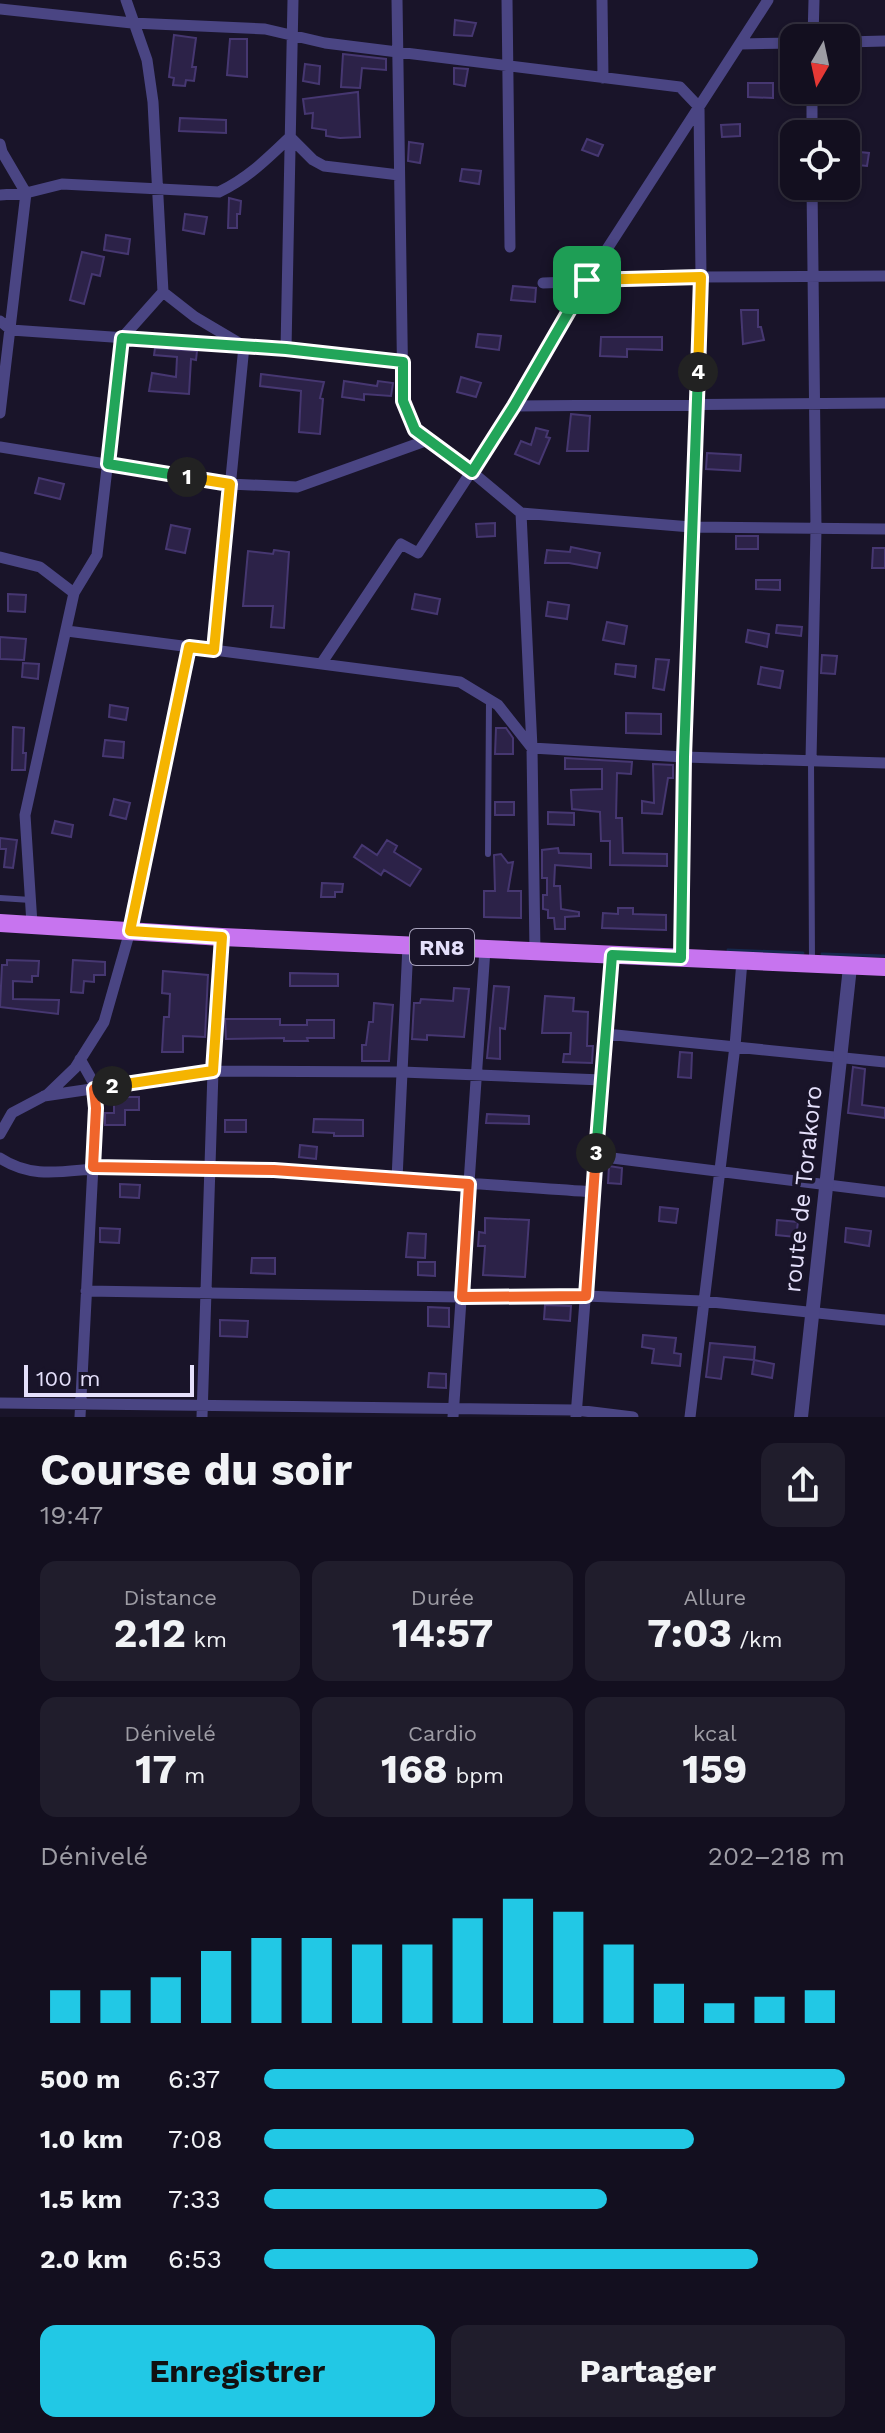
<!DOCTYPE html>
<html lang="fr">
<meta charset="utf-8">
<style>
:root{--surface:#130f1f;--page:#201d2c;--text:#f1f3f6;--muted:#9d9ca4;--line:#322f3d;--accent:#22c8e5}
body{margin:0;font-family:"Work Sans",sans-serif;background:var(--page);color:var(--text);height:100vh;display:flex;flex-direction:column;font-size:30px;white-space:nowrap}
*{box-sizing:border-box;margin:0}
p{font-size:26px;color:var(--muted)}
.icon{flex:none;width:44px;height:44px;fill:none;stroke:currentColor;stroke-width:2;stroke-linecap:round;stroke-linejoin:round}
.map{position:relative;height:1417px;overflow:hidden}
.side{display:flex;flex-direction:column;background:var(--surface);flex:1}
.side>*{flex:none}
.needle{width:52px;rotate:189deg}
.fabs{position:absolute;left:780px;top:24px;display:grid;gap:16px}
.fabs a{display:grid;place-items:center;width:80px;height:80px;border-radius:16px;background:var(--surface);box-shadow:0 2px 6px #0004,0 0 0 2px var(--line);font-size:40px}
.scale{position:absolute;left:24px;bottom:20px;width:170px;box-sizing:border-box;padding-left:8px;border:4px solid #e5e0fb;border-top:0;font-size:22px;line-height:28px;white-space:nowrap;color:#e5e0fb;-webkit-text-stroke:6px #191429;paint-order:stroke}
.pin{position:absolute;display:grid;place-items:center;width:68px;height:68px;color:#fff;margin:-34px;border-radius:16px;box-shadow:0 4px 12px #0006}
.km{position:absolute;width:40px;height:40px;margin:-20px;border-radius:50%;background:#222;color:#fff;font-size:22px;line-height:40px;text-align:center}
.round{display:grid;place-items:center;flex:none;width:84px;height:84px;border-radius:16px;background:var(--page)}
.head{display:flex;align-items:center;justify-content:space-between;height:136px;padding:0 40px}
h1{font-size:44px;font-weight:700;line-height:60px}
.metrics{display:grid;grid-template-columns:repeat(3,1fr);gap:12px;height:136px;padding:8px 40px}
.metrics div{display:grid;align-content:center;border-radius:16px;background:var(--page);text-align:center}
.metrics b{font-size:40px;font-weight:700}
.metrics small{font-size:22px;font-weight:400}
.metrics p{font-size:22px}
.chart{height:224px;padding:16px 40px}
.chart p{display:flex;justify-content:space-between}
.chart svg{width:100%;height:144px;margin-top:8px;stroke:var(--accent);stroke-width:6}
.action{display:flex;gap:16px;margin-top:auto;padding:16px 40px}
.action a{flex:1;height:92px;border-radius:16px;background:var(--accent);color:#111;font-size:32px;font-weight:700;line-height:92px;text-align:center}
.action a+a{background:var(--page);color:var(--text)}
ul{padding:0 40px;list-style:none;font-size:26px}
li{display:grid;grid-template-columns:128px 96px 1fr;align-items:center;height:60px}
li i{height:20px;border-radius:10px;background:var(--accent)}
.map>svg:first-child{display:block}
.lines{fill:none;stroke-linecap:round;stroke-linejoin:round}
.stream{stroke:#16284c;stroke-width:3}
.building{fill:#2c2248;stroke:#463771;stroke-width:2}
.service{stroke:#4a4583;stroke-width:6}
.minor{stroke:#4a4583;stroke-width:11}
.tertiary{stroke:#4a4583;stroke-width:14}
.primary{stroke:#c774ef;stroke-width:18}
.split-1-casing{stroke:#fff;stroke-width:16}
.split-2-casing{stroke:#fff;stroke-width:16}
.split-3-casing{stroke:#fff;stroke-width:16}
.split-4-casing{stroke:#fff;stroke-width:16}
.split-5-casing{stroke:#fff;stroke-width:16}
.split-1{stroke:#22a559;stroke-width:10}
.split-2{stroke:#f5b400;stroke-width:10}
.split-3{stroke:#f0652b;stroke-width:10}
.split-4{stroke:#22a559;stroke-width:10}
.split-5{stroke:#f5b400;stroke-width:10}
.labels{text-anchor:middle;stroke-width:7;stroke-linejoin:round;paint-order:stroke}
.shield{fill:#191429;stroke:#a8a3bc;stroke-width:2}
.shield-label{font-size:22px;font-weight:bold;fill:#e5e0fb}
.street-label{font-size:24px;fill:#e5e0fb;stroke:#191429}
</style>
<div class="map">
<svg width="885" height="1417" viewBox="0 0 885 1417">
<rect width="100%" height="100%" fill="#191429"/>
<g class="lines">
<path class="stream" d="M728 950 803 953
M822 954 885 956"/>
</g>
<path class="building" d="M455 20 476 23 472 36 454 35Z
M174 35 196 38 192 67H196L194 81 186 80 185 86 173 85 174 78 169 77Z
M230 39H247V77L227 75Z
M343 54 386 59V70L362 68 360 88 341 87Z
M305 64 320 66 319 84 303 81Z
M454 68 468 69 465 86 454 84Z
M748 83H773V98L748 97Z
M358 92 360 137 340 138 326 136V130L312 128 313 113 305 114 303 99Z
M180 118 226 120V133L179 131Z
M740 124V136L722 137 721 125Z
M587 139 603 145 598 156 582 150Z
M409 142 423 144 420 163 408 161Z
M849 151 869 153 867 166 848 164Z
M462 169 481 171 479 184 460 181Z
M229 198 241 201 240 214H237V228H228Z
M185 214 207 217 204 234 183 230Z
M106 235 130 239 128 254 104 250Z
M82 252 104 257 100 276 92 274 84 304 70 300Z
M513 286 536 288 535 302 511 300Z
M741 310H758V327H761L764 340 743 344Z
M478 334 501 336 499 350 476 347Z
M601 337H662V350L627 349V357L600 356Z
M155 348 197 351 196 360 191 359 189 394 149 391 152 373 176 377 177 357 154 355Z
M261 374 324 382 320 398 323 399 320 434 299 432 301 391 260 386Z
M461 377 481 383 476 397 457 392Z
M344 381 377 386 378 381 393 383 391 396 364 394V400L342 397Z
M571 414 590 416 588 451H567Z
M536 428 548 431 546 437 550 438 539 464 515 454 521 441 531 445Z
M707 453 741 455 740 471 706 469Z
M39 478 64 484 60 499 35 493Z
M495 523V536L477 537 476 524Z
M171 525 190 529 185 553 166 549Z
M736 536H758V549H736Z
M571 547 600 553 597 568 569 563H545L547 550 570 552Z
M873 548H885V568H872Z
M274 550 289 552 284 628 271 627 273 606H243L248 551 273 554Z
M756 580H780V590L756 589Z
M8 594 26 595 25 612 8 611Z
M415 594 440 599 437 614 412 609Z
M548 602 569 605 567 619 546 616Z
M607 622 627 626 624 644 603 640Z
M777 625 802 627 801 636 776 633Z
M748 630 769 634 767 647 746 642Z
M0 637 26 639 24 660 0 659Z
M822 655 837 656 835 674 821 673Z
M656 659 669 660 664 690 653 688Z
M23 663 39 664 38 679 22 677Z
M616 664 636 666 635 677 615 674Z
M761 667 783 671 780 688 758 684Z
M110 705 128 708 126 720 109 717Z
M626 713 661 714V734L626 733Z
M13 727 24 728 23 753H26L25 770H12Z
M496 728H506L513 738V754H495Z
M105 740 124 742 123 758 103 756Z
M565 758 632 762 631 774 617 773 616 818H622L623 853 667 854V866L610 865V841H601L600 812 572 809 571 790 602 789V769H565Z
M653 764 673 765V778H668L662 814 642 813V801L654 803Z
M114 799 130 803 126 819 110 815Z
M495 802H514V815H495Z
M548 812 574 813V825L548 824Z
M55 821 73 825 71 837 52 833Z
M0 838 17 840 13 868 4 867 6 849H0Z
M387 840 397 846 394 852 421 869 410 886 384 870 381 875 354 857 362 845 377 855Z
M558 848 559 853 591 854V868L555 865 554 886H560L561 909 579 912V916L565 917V929H555L554 918H548V910L543 909V895H547V878H542V850Z
M501 854 508 863 513 862 508 891H521V918L484 917V891H495L494 855Z
M322 883 343 884 342 892H335V897H321Z
M618 908H633V914L666 915V930L602 928 603 913 618 914Z
M7 960 39 961 38 976H32V982L13 981V999L59 1000 58 1014 0 1007 2 965H7Z
M73 960 105 962V975H94V982L84 981 83 993 71 992Z
M163 971 208 975 205 1037 183 1036V1052H162L164 1017H169L170 994 162 993Z
M290 973 338 974V986H290Z
M494 986 509 987 505 1029 500 1028V1059L487 1058Z
M454 988 469 989 464 1037 427 1035V1040L412 1039 414 1003H420L421 999 453 1001Z
M545 996 574 998 573 1011 588 1012 587 1046H593L592 1063 563 1062 564 1054H570L571 1033H542Z
M374 1003 393 1005 389 1061H362V1045H366L369 1022H373Z
M225 1019H280V1025H307V1020H334V1038H307L308 1041H284V1038L226 1039Z
M680 1052 692 1053 691 1078 678 1077Z
M853 1067 865 1069 862 1105 885 1108V1118L848 1113Z
M114 1097H139V1110H125V1125H105V1113H114Z
M487 1114 529 1116V1124L486 1123Z
M314 1119 363 1120V1136H334V1133L313 1132Z
M225 1120H246V1132H225Z
M300 1145 317 1147 316 1159 299 1157Z
M609 1166 622 1168 621 1184 608 1183Z
M120 1184 140 1185 139 1198 120 1197Z
M660 1207 678 1209 676 1223 659 1221Z
M485 1218 529 1220 525 1277 483 1275 485 1246H478L479 1232 485 1233Z
M777 1220 798 1222 796 1237 776 1235Z
M100 1228 120 1229 119 1243 100 1242Z
M846 1228 871 1231 869 1246 845 1242Z
M408 1233 426 1234 425 1258 406 1257Z
M252 1258H275V1274L251 1273Z
M418 1262H435V1276L418 1275Z
M545 1305 571 1306 570 1321 544 1319Z
M428 1307 449 1308V1327L428 1326Z
M220 1320 248 1321 247 1337 220 1336Z
M643 1335 676 1338 674 1353 681 1354 680 1366 652 1363 654 1349 642 1347Z
M710 1343 755 1347 754 1360 724 1357 721 1379 706 1377Z
M754 1360 774 1364 772 1378 752 1374Z
M429 1373 446 1374V1388L428 1387Z"/>
<g class="lines">
<path class="service" d="M811 760 812 961
M488 854 489 699
M0 898 31 900"/>
<path class="minor" d="M126 0 147 60 153 102 163 292 195 317 244 346 214 650
M397 0 403 401 415 430 472 472 521 513 691 527 885 529
M507 0 510 247
M602 0 603 78
M0 9 132 23 265 29 325 43 680 87 699 107 701 277 684 757 681 958
M813 38 814 0
M846 42 885 41
M740 44 794 43
M812 90V134
M0 144 2 152 26 193 0 413
M0 195 26 193 62 184 219 192C248 178 267 159 290 137L313 160 324 166 399 175
M543 283 701 277 885 276
M0 321 11 330 286 349 403 362
M286 349 293 0
M514 406 885 403
M0 447 230 484 297 487 428 440
M521 513 532 748 535 952
M0 557 40 567 74 593 25 815 32 924
M74 593 97 555 122 338 163 292
M67 631 460 682 498 705 532 748 684 757 885 763
M321 664 401 544 418 553 514 406 587 280 768 0
M811 759 816 529 812 186
M606 1034 885 1062
M44 1096 213 1071 402 1072 602 1080
M0 1134 12 1113 48 1094 75 1068 104 1022 130 931 189 647
M596 1156 885 1192
M0 1158C38 1183 74 1167 118 1168 277 1168 435 1181 593 1192
M397 1179 408 945
M86 1291 462 1297 586 1296 702 1301 885 1320
M0 1403 576 1410 633 1417
M576 1416 612 955
M80 1417 96 1108 93 1082 80 1059
M202 1417 213 1071 222 937
M453 1417 485 949
M690 1417 735 1046 742 961"/>
<path class="tertiary" d="M801 1417 850 967"/>
<path class="primary" d="M0 923 222 937 885 967"/>
</g>
<g class="lines">
<defs>
<path id="split-1" d="M187 477 108 464 122 338 286 349 403 362V401L415 430 472 472 514 406 587 280"/>
<path id="split-2" d="M112 1086 213 1071 222 937 130 931 189 647 214 650 230 484 187 477"/>
<path id="split-3" d="M112 1086 94 1089 96 1108 93 1167 274 1170 469 1184 462 1297 586 1296 596 1153"/>
<path id="split-4" d="M596 1153 612 955 681 958 684 757 698 372"/>
<path id="split-5" d="M587 280 701 277 698 372"/>
</defs>
<use href="#split-1" class="split-1-casing"/>
<use href="#split-2" class="split-2-casing"/>
<use href="#split-3" class="split-3-casing"/>
<use href="#split-4" class="split-4-casing"/>
<use href="#split-5" class="split-5-casing"/>
<use href="#split-1" class="split-1"/>
<use href="#split-2" class="split-2"/>
<use href="#split-3" class="split-3"/>
<use href="#split-4" class="split-4"/>
<use href="#split-5" class="split-5"/>
</g>
<g class="labels">
<rect class="shield" x="410" y="929" width="64" height="36" rx="6"/>
<g class="shield-label">
<text x="442" y="955">RN8</text>
</g>
<g class="street-label">
<text transform="translate(803 1189) rotate(-84)" y="8">route de Torakoro</text>
</g>
</g>
</svg>
<div class="fabs">
<a><svg class="needle" viewBox="-14 -14 28 28"><path d="M0-13l5 13h-10z" fill="#e53935"/><path d="M0 13l5-13h-10z" fill="#9d9ca4"/></svg></a>
<a><svg class="icon" aria-label="locate" viewBox="0 0 24 24"><circle cx="12" cy="12" r="6"/><path d="M12 2v4M12 18v4M2 12h4M18 12h4"/></svg></a>
</div>
<div class="scale">100 m</div>
<div class="pin" style="left:587px;top:280px;background:#1e9e55"><svg class="icon" aria-label="arrive" viewBox="0 0 24 24"><path d="M6 21V4h12l-3 4 3 4H6"/></svg></div>
<b class="km" style="left:187px;top:477px">1</b>
<b class="km" style="left:112px;top:1086px">2</b>
<b class="km" style="left:596px;top:1153px">3</b>
<b class="km" style="left:698px;top:372px">4</b>
</div>
<section class="side">
<div class="head"><div><h1>Course du soir</h1><p>19:47</p></div><a class="round"><svg class="icon" aria-label="share" viewBox="0 0 24 24"><path d="M12 15V3M7 8l5-5 5 5M5 13v7h14v-7"/></svg></a></div>
<div class="metrics">
<div><p>Distance</p><b>2.12<small> km</small></b></div>
<div><p>Durée</p><b>14:57</b></div>
<div><p>Allure</p><b>7:03<small> /km</small></b></div>
</div>
<div class="metrics">
<div><p>Dénivelé</p><b>17<small> m</small></b></div>
<div><p>Cardio</p><b>168<small> bpm</small></b></div>
<div><p>kcal</p><b>159</b></div>
</div>
<div class="chart"><p><span>Dénivelé</span>202–218 m</p>
<svg viewBox="0 0 160 44" preserveAspectRatio="none"><path d="M5 44V34M15 44V34M25 44V30M35 44V22M45 44V18M55 44V18M65 44V20M75 44V20M85 44V12M95 44V6M105 44V10M115 44V20M125 44V32M135 44V38M145 44V36M155 44V34"/></svg>
</div>
<ul>
<li><b>500 m</b>6:37<i style="width:100%"></i></li>
<li><b>1.0 km</b>7:08<i style="width:74%"></i></li>
<li><b>1.5 km</b>7:33<i style="width:59%"></i></li>
<li><b>2.0 km</b>6:53<i style="width:85%"></i></li>
</ul>
<div class="action"><a>Enregistrer</a><a>Partager</a></div>
</section>
